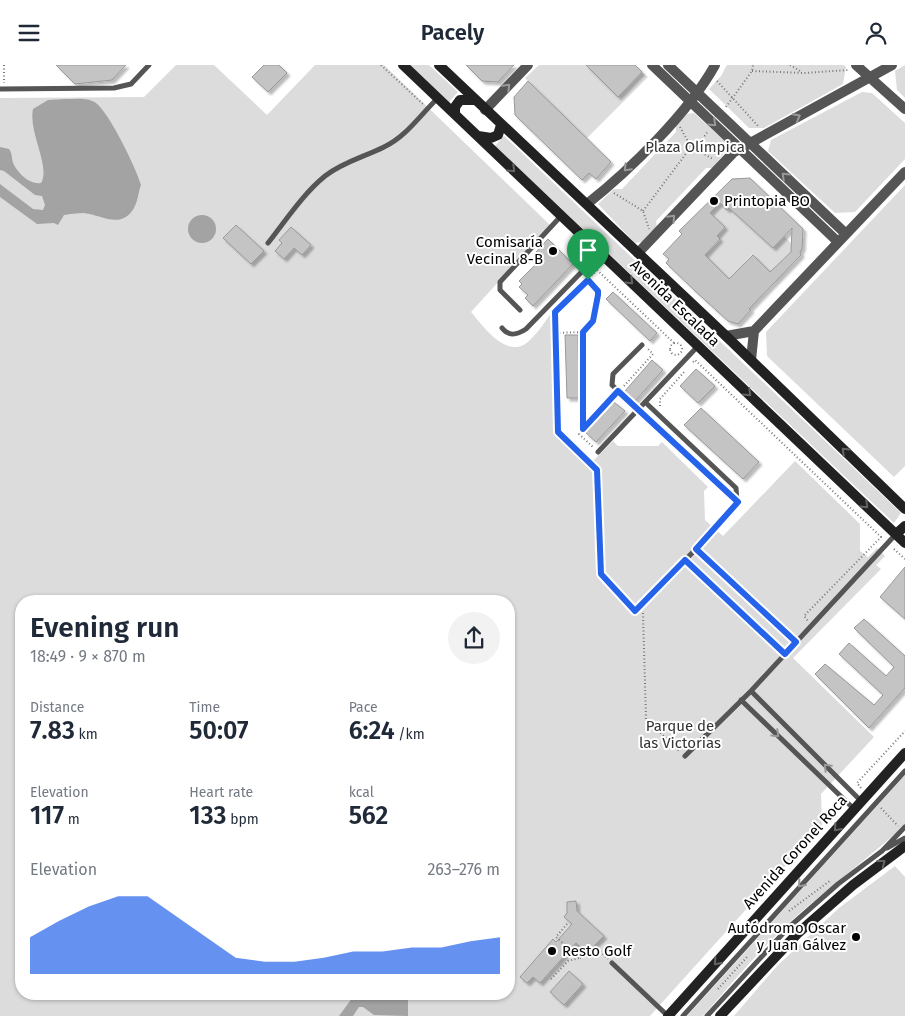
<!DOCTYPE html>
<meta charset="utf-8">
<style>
:root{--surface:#fff;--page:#f2f2f3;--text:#1f2937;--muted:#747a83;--accent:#2563eb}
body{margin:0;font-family:"Fira Sans",sans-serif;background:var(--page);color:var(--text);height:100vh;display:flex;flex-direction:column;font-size:19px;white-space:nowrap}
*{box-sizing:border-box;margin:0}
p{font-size:16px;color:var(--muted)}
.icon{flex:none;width:28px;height:28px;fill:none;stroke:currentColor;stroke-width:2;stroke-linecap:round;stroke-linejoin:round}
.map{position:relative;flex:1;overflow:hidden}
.drawer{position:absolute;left:15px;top:530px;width:500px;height:405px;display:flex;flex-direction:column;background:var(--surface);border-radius:20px;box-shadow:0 1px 4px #0004}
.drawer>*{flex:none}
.pin{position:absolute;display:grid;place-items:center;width:42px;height:42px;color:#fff;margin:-51px -21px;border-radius:50% 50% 50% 0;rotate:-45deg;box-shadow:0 0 5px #0007}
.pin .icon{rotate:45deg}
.round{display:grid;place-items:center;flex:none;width:52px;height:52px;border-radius:26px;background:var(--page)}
.overview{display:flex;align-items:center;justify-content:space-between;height:85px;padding:0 15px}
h1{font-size:28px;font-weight:600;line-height:38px}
.stats{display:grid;grid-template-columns:repeat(3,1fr);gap:8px;height:85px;padding:5px 15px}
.stats div{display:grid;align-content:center}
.stats b{font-size:25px;font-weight:600}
.stats small{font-size:14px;font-weight:400}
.stats p{font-size:14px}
.chart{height:140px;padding:10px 15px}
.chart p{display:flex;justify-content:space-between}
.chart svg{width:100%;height:90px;margin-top:5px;fill:var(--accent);opacity:.7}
header{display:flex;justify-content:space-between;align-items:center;height:65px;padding:0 15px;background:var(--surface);font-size:22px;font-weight:600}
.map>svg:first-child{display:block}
.green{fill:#dcdcdc;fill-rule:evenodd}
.water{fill:#a3a3a3}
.building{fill:#c4c4c4;stroke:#999;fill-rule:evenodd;filter:url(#shadow)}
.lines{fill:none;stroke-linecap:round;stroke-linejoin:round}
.path{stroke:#777;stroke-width:2;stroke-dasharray:1 2.5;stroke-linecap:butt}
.service{stroke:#555;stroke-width:5}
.minor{stroke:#555;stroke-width:10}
.secondary{stroke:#222;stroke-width:10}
.oneway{stroke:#999}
.oneway2{stroke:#646464}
.route-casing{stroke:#fff;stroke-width:10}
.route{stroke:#2563eb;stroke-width:6}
.poi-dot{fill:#000;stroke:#fff;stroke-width:2}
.labels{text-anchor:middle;stroke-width:4;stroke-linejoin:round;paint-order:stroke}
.park-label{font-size:15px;fill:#333;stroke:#fff}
.poi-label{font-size:15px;fill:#000;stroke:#fff;text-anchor:start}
.street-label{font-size:15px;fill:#000;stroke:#fff}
</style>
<header><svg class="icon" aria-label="menu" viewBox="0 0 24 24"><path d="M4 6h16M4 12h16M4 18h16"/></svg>Pacely<svg class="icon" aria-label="person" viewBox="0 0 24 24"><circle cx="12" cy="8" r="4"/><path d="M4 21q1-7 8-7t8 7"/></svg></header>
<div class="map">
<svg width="905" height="951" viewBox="0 0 905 951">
<defs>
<filter id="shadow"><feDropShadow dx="3" dy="3" stdDeviation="1" flood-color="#0004"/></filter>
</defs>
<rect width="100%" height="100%" fill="#fff"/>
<path class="green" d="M176 0H214L267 50 315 0H384L550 160 471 247C484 262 508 297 530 275 539 267 545 256 552 247L555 369 588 401 613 376 618 381H658L662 377 708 422 704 426 705 455 723 471 795 396 860 459V486L868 492 877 483 885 491 876 500 881 504 793 593 874 672 821 729 822 760 650 951H0V33L144 32ZM21 536H509V929H21Z
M410 0H429L458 27 449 37Z
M539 0H586L618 32 642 7 648 12 586 74 525 13Z
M727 0H844L846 2 843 19 764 63H749L709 24 721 11Z
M905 0V33L897 25 895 6Z
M862 27 872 28 905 58V94L855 147 835 148 768 86 771 75Z
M694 48 728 79V83L713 103H706L656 156 657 162 642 177 635 178 598 139 614 124H622L676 67V61L687 49Z
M504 71 901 448 894 458 495 81Z
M905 120V401L894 412 767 291 766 267Z
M737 135V150L773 183 784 171 791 178V187L770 207 752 190 729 214 705 190 720 175 717 171 725 162 716 154 709 161 703 155 720 138 727 145Z
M905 710V760C871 791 834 818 800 848 764 879 734 916 703 951H687Z
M895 801 905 812V951H734L777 901 839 843Z"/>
<path class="water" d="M65 34C75 34 88 32 96 38 110 49 136 103 141 120 138 128 138 136 134 143 121 165 102 150 84 148 77 148 70 149 64 150L58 160 54 158 37 159 0 132V119L33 144 43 145 45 140 42 131 35 130 4 106 0 105V82L9 84C13 89 11 94 14 100 19 109 30 120 41 118 51 102 28 67 33 44L48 35Z
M188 164a14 14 0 1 1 28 0a14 14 0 1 1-28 0Z
M355 929H408V951L374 950 363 942H359L353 951H339Z"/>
<path class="building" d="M56 0H126L112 15 75 19Z
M264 0H279L287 8 268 27 252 12Z
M466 0H514L498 17 482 16Z
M586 0H635L642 7 618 32Z
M528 16 611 97 596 114 589 108 582 115 515 50 514 32Z
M750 113 803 164 802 184 800 186 801 190 749 244 751 245 738 259 728 256 694 225 666 198 669 194 663 189 682 169 679 166 732 114ZM720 138 727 145 729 143 773 183 792 163 791 187 770 207 753 190 729 214 705 190 720 174 717 171 725 162 710 148Z
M236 160 264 186 251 199 223 173Z
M291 162 311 180 302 190 294 183 284 194 275 186 282 178 279 175Z
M548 174 573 199 533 241 525 233 528 230 519 222 522 219 519 216 542 193 536 187Z
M613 227 657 268 650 276 606 234Z
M565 270H578L579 333H567Z
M652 295 663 305 635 336 625 326Z
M696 304 715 321 698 338 680 321Z
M614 337 625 346 596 377 586 368Z
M701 343 759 397 743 414 684 360Z
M905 502V554L880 532Z
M864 554 905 591V623L869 663 815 609 825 599 874 640 883 630 839 589 849 578 886 611 894 602 854 563Z
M576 836 577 846 604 871 587 888 576 878 540 918 533 912 527 918 520 912 553 874 556 877 572 859 564 852 567 848V837Z
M569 906 583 919 564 940 550 927Z"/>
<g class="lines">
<path class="path" d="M4 0V18
M381 0 424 40
M790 0 802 7
M752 6 804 8 849 5
M717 16 759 62
M726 42 752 6 753 0
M680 62 691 82 713 94
M614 128 643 146 649 164
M643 146 691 82 700 78 708 66
M597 205 555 247 558 367 597 405 601 509 631 541
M597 205 674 278
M588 215 598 226V230L593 256 583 267V363L613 331
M556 268 583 267
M670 284a6 6 0 1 1 12 0a6 6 0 1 1-12 0Z
M693 297 695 295 881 472 804 551 808 556
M624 321 653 289 648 284
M660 341V334L685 306
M583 363 579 369 594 383
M894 484 905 494
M643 548 646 654 679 686
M861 723 857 718 905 666
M881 743 898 761
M789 846 831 815
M567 859 556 872 579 893 601 887 608 894
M551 914 568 896 579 893
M718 924 747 892"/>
<path class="service" d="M0 24 114 23 131 19 149 0
M268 178C286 155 303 129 325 111 343 97 364 92 384 82 407 71 420 50 438 33
M520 245 500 225V217L561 151
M502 263C509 272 517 270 526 264L600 188
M642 280 613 309 612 320 737 437 696 484 796 577
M645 337 736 423 737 437
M598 387 698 281
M685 495 785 589
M635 546 696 484
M751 626 861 736
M741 635 854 744
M685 691 751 626 896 469
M887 783 905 773
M612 898 668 951
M683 951 905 706
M707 951 788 863 838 819 882 786 905 762"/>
<path class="minor" d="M652 0 838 177
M668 0 846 169
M856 0 905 44
M485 45 528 0
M587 139C630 105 689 47 715 0
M638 188 734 87 892 0
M726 271 754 266
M751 295 754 266 905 107"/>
<path class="secondary" d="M403 0 905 478
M439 0 726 271 905 444
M455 49V42L460 35H475
M478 71 491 73 498 70 501 60
M896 469 905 461
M668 951 905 688
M720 951 797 869 853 820 905 781"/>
</g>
<defs><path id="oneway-chevron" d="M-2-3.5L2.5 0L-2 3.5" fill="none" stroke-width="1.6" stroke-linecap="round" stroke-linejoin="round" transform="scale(1.25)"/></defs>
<g class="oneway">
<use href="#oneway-chevron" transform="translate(507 22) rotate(-46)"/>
<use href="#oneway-chevron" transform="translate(797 52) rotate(-28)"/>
<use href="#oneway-chevron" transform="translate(713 58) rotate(43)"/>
<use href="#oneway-chevron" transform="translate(627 103) rotate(134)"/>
<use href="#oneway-chevron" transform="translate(785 111) rotate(-136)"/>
<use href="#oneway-chevron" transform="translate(672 153) rotate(-47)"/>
<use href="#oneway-chevron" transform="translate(776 669) rotate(44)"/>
<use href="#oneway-chevron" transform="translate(827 702) rotate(-135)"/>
<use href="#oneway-chevron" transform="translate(801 819) rotate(132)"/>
</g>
<g class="oneway2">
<use href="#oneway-chevron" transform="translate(512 104) rotate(44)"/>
<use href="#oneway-chevron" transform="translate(630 216) rotate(44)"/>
<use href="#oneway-chevron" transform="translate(748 328) rotate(44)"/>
<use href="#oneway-chevron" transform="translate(845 386) rotate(-136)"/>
<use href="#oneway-chevron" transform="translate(865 440) rotate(44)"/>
<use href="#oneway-chevron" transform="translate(837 763) rotate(132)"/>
<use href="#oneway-chevron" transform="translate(882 798) rotate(-37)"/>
<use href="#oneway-chevron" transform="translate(717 897) rotate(132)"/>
</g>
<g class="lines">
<defs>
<path id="route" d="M588 215 598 226V230L593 256 583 267V364L618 326 738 437 696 484 796 577 785 589 685 495 635 546 601 509 597 405 558 367 555 247Z"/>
</defs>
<use href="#route" class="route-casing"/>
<use href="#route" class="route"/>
</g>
<g class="poi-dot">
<circle cx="714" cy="136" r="5"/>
<circle cx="553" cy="186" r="5"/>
<circle cx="856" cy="872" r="5"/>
<circle cx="552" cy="886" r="5"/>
</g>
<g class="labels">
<g class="park-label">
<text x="695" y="87">Plaza Olímpica</text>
<text x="680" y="666">Parque de<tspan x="680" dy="17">las Victorias</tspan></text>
</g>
<g class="poi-label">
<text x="724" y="141">Printopia BO</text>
<text x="543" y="182" text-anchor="end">Comisaría<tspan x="543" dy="17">Vecinal 8-B</tspan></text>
<text x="846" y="868" text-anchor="end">Autódromo Oscar<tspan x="846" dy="17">y Juan Gálvez</tspan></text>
<text x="562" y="891">Resto Golf</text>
</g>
<g class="street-label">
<text transform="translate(675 238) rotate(44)" y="5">Avenida Escalada</text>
<text transform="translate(795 787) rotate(-48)" y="5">Avenida Coronel Roca</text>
</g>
</g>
</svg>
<div class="pin" style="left:588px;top:215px;background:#1e9e55"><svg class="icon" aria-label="arrive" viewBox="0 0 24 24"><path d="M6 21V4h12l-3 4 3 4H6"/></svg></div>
<section class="drawer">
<div class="overview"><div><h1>Evening run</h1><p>18:49 · 9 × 870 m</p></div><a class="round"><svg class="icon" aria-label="share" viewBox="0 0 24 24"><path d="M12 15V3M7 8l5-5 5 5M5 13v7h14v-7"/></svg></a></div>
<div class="stats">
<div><p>Distance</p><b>7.83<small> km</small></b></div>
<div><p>Time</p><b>50:07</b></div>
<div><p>Pace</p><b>6:24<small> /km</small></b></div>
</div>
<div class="stats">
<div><p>Elevation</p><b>117<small> m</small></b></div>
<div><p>Heart rate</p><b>133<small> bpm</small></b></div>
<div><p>kcal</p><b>562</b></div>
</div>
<div class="chart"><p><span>Elevation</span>263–276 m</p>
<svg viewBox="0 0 160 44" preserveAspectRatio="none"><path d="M0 44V26L10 18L20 11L30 6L40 6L50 16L60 26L70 36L80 38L90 38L100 36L110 33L120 33L130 31L140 31L150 28L160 26V44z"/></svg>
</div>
</section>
</div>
